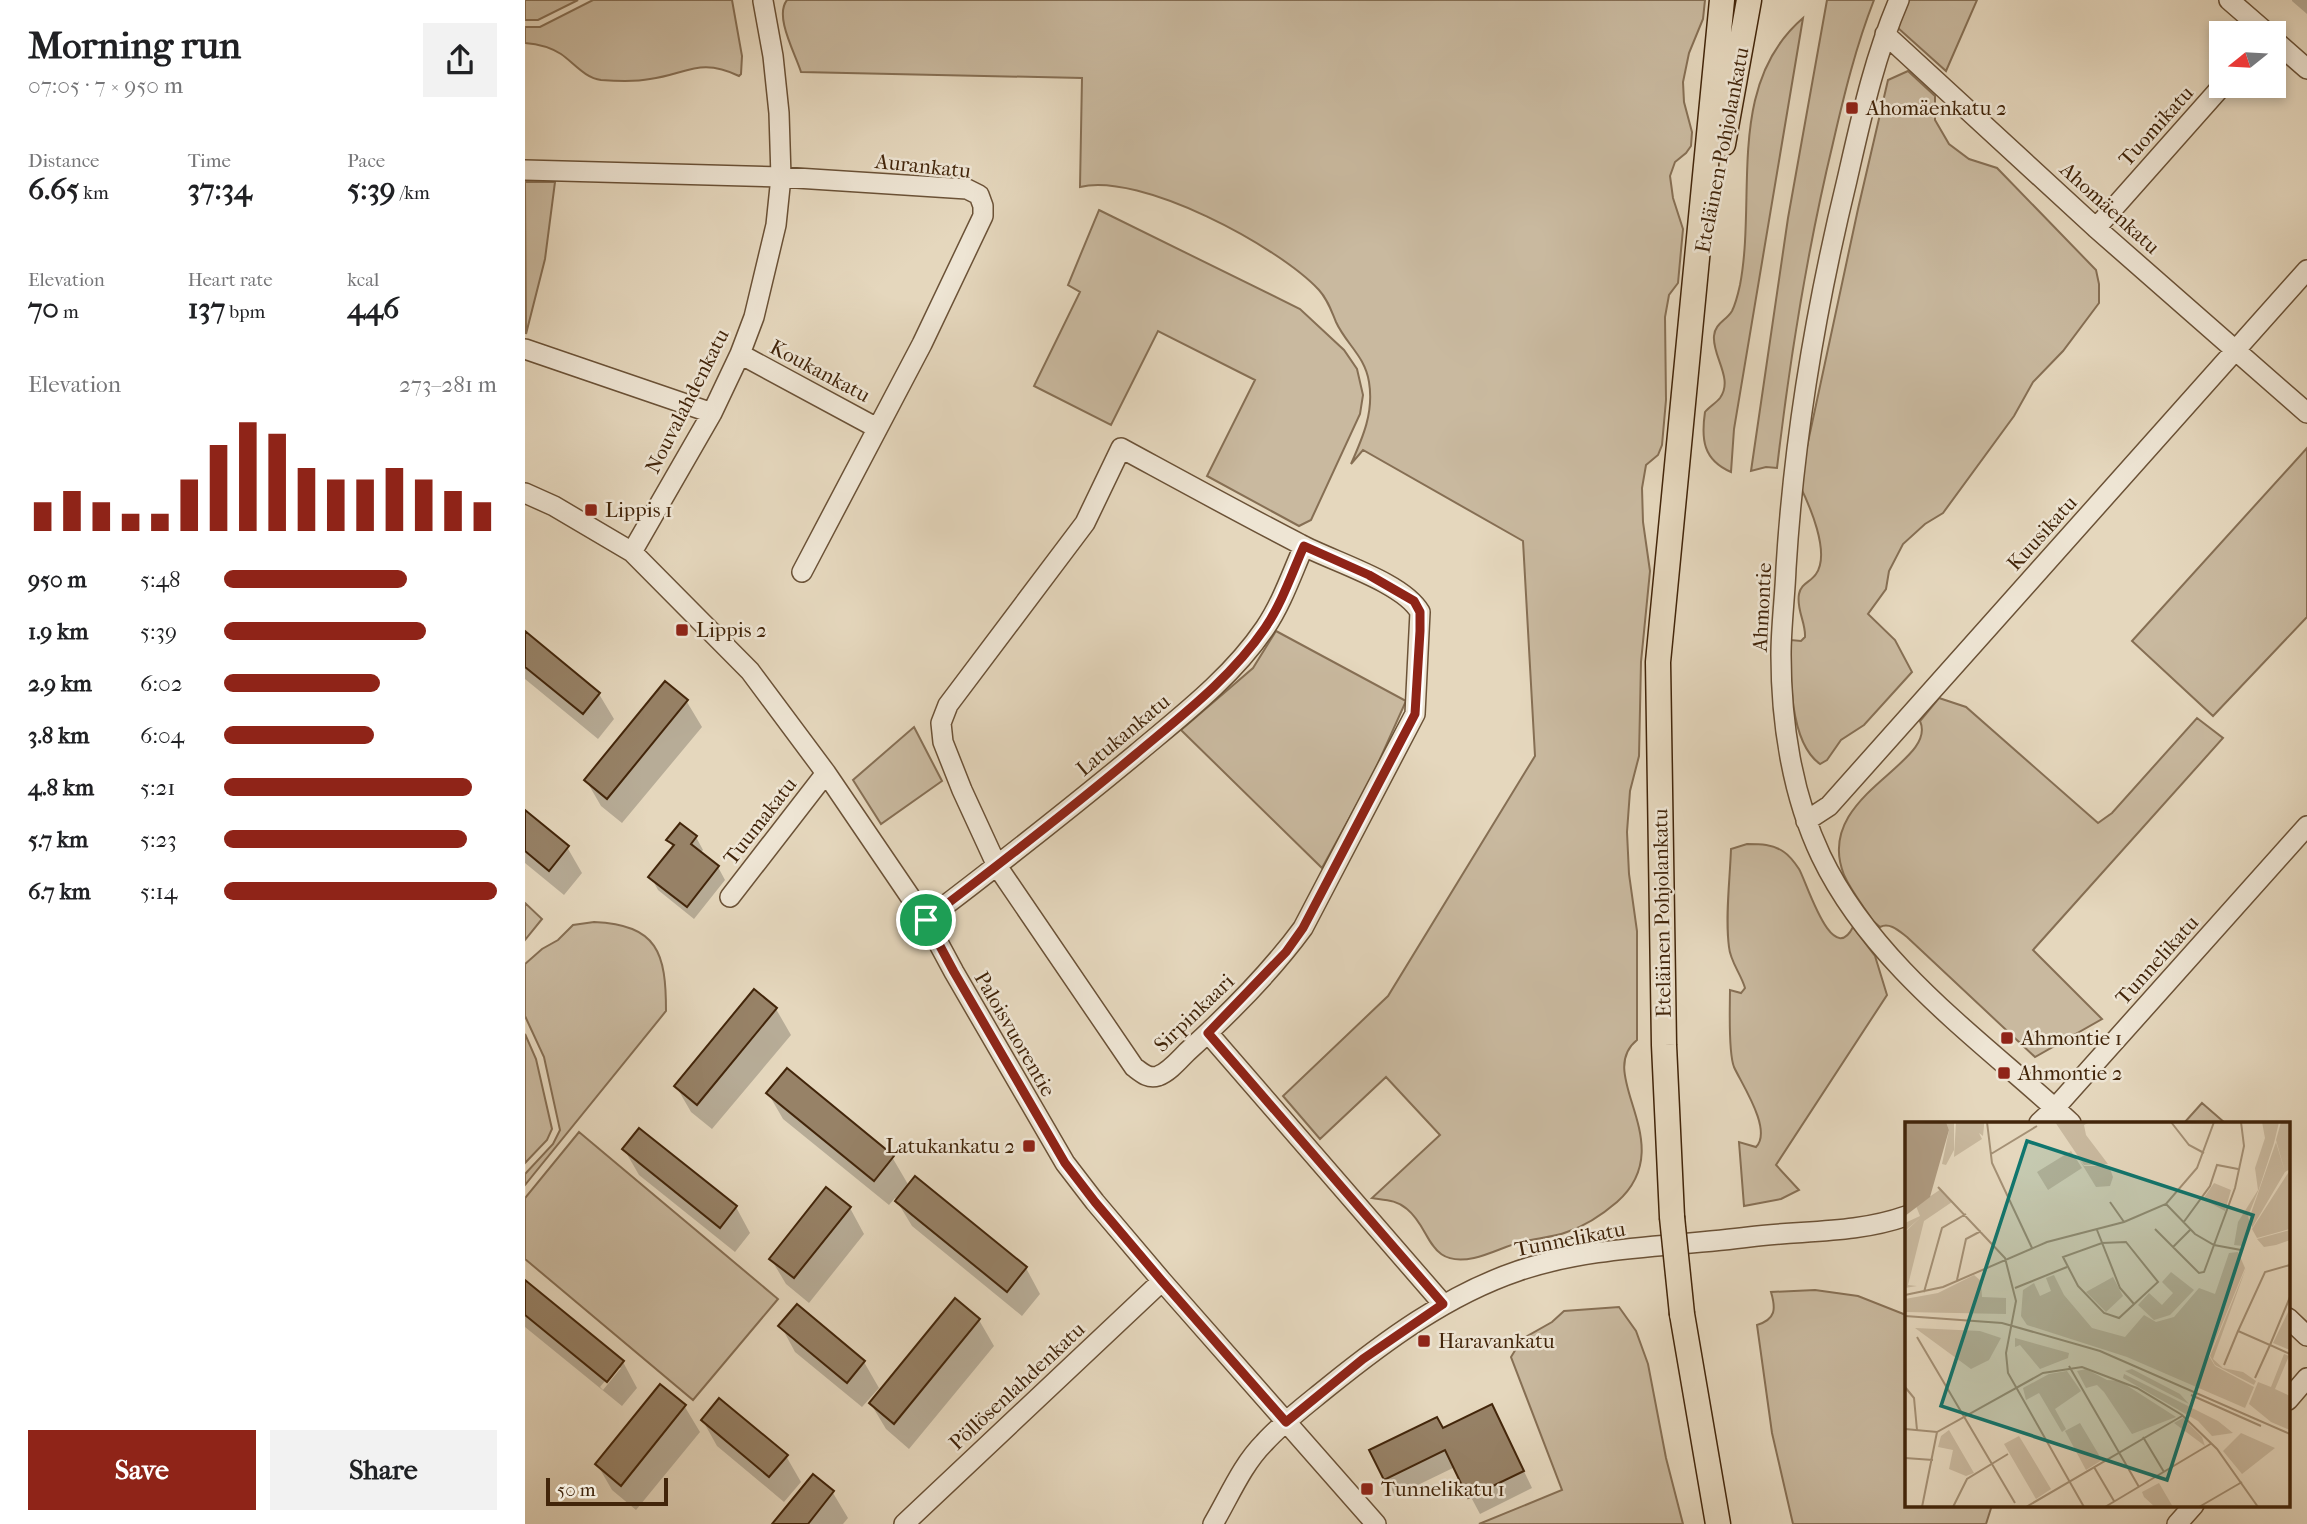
<!DOCTYPE html>
<meta charset="utf-8">
<style>
:root{--surface:#fff;--page:#f2f2f2;--text:#202124;--muted:#757577;--accent:#8f2418}
body{margin:0;font-family:"IM FELL French Canon",serif;background:var(--page);color:var(--text);height:100vh;display:flex;flex-direction:column;font-size:26px;white-space:nowrap}
*{box-sizing:border-box;margin:0}
p{font-size:23px;color:var(--muted)}
.icon{flex:none;width:38px;height:38px;fill:none;stroke:currentColor;stroke-width:2;stroke-linecap:round;stroke-linejoin:round}
.map{position:relative;flex:1;overflow:hidden}
.panel{display:flex;flex-direction:column;background:var(--surface);width:525px}
.panel>*{flex:none}
.needle{width:46px;rotate:252deg}
.tools{position:absolute;left:1684px;top:21px;display:grid;gap:14px}
.tools a{display:grid;place-items:center;width:77px;height:77px;border-radius:0px;background:var(--surface);box-shadow:0 4px 10px #0003;font-size:35px}
.scale{position:absolute;left:21px;bottom:18px;width:122px;box-sizing:border-box;padding-left:7px;border:4px solid #42250a;border-top:0;font-size:19px;line-height:24px;white-space:nowrap;color:#42250a;-webkit-text-stroke:5px #eee5d4;paint-order:stroke}
.pin{position:absolute;display:grid;place-items:center;width:60px;height:60px;color:#fff;margin:-30px;border:4px solid #fff;border-radius:50%;box-shadow:0 2px 7px #0007}
.round{display:grid;place-items:center;flex:none;width:74px;height:74px;border-radius:0px;background:var(--page)}
.summary{display:flex;align-items:center;justify-content:space-between;height:119px;padding:0 28px}
h1{font-size:38px;font-weight:700;line-height:52px}
.stats{display:grid;grid-template-columns:repeat(3,1fr);gap:10px;height:119px;padding:7px 28px}
.stats div{display:grid;align-content:center}
.stats b{font-size:30px;font-weight:700}
.stats small{font-size:19px;font-weight:400}
.stats p{font-size:19px}
.chart{height:196px;padding:14px 28px}
.chart p{display:flex;justify-content:space-between}
.chart svg{width:100%;height:126px;margin-top:7px;stroke:var(--accent);stroke-width:6}
.primary-button{display:flex;gap:14px;margin-top:auto;padding:14px 28px}
.primary-button a{flex:1;height:80px;border-radius:0px;background:var(--accent);color:#fff;font-size:28px;font-weight:700;line-height:80px;text-align:center}
.primary-button a+a{background:var(--page);color:var(--text)}
ul{padding:0 28px;list-style:none;font-size:23px}
li{display:grid;grid-template-columns:112px 84px 1fr;align-items:center;height:52px}
li i{height:18px;border-radius:9px;background:var(--accent)}
main{display:flex;flex:1;min-height:0}
.map>svg:first-child{display:block}
.green{fill:#c9b99f;stroke:#866f54;stroke-width:2}
.shadow{fill:#0003;fill-rule:evenodd}
.building{fill:#978267;stroke:#42250a;stroke-width:2}
.lines{fill:none;stroke-linecap:round;stroke-linejoin:round}
.minor-casing{stroke:#6b5237;stroke-width:22}
.major-casing{stroke:#42250a;stroke-width:27}
.minor{stroke:#eee5d4;stroke-width:19}
.major{stroke:#e5d7bd;stroke-width:24}
.major-bridge-casing{stroke:#42250a;stroke-width:27;stroke-linecap:butt}
.major-bridge{stroke:#e5d7bd;stroke-width:24}
.route-casing{stroke:#fff;stroke-width:14}
.route{stroke:#8f2418;stroke-width:9}
.poi-dot{fill:#8f2418;stroke:#eee5d4;stroke-width:2.5}
.labels{text-anchor:middle;stroke-width:5;stroke-linejoin:round;paint-order:stroke}
.poi-label{font-size:21px;fill:#42250a;stroke:#eee5d4;text-anchor:start}
.street-label{font-size:21px;fill:#42250a;stroke:#eee5d4}
.inset-road{fill:none;stroke:#a49075;stroke-width:2}
.view{fill:#0f766e;fill-opacity:0.15;stroke:#0f766e;stroke-width:3.5}
.inset-edge{fill:none;stroke:#42250a;stroke-width:3.5}
</style>
<main>
<section class="panel">
<div class="summary"><div><h1>Morning run</h1><p>07:05 · 7 × 950 m</p></div><a class="round"><svg class="icon" aria-label="share" viewBox="0 0 24 24"><path d="M12 15V3M7 8l5-5 5 5M5 13v7h14v-7"/></svg></a></div>
<div class="stats">
<div><p>Distance</p><b>6.65<small> km</small></b></div>
<div><p>Time</p><b>37:34</b></div>
<div><p>Pace</p><b>5:39<small> /km</small></b></div>
</div>
<div class="stats">
<div><p>Elevation</p><b>70<small> m</small></b></div>
<div><p>Heart rate</p><b>137<small> bpm</small></b></div>
<div><p>kcal</p><b>446</b></div>
</div>
<div class="chart"><p><span>Elevation</span>273–281 m</p>
<svg viewBox="0 0 160 44" preserveAspectRatio="none"><path d="M5 44V34M15 44V30M25 44V34M35 44V38M45 44V38M55 44V26M65 44V14M75 44V6M85 44V10M95 44V22M105 44V26M115 44V26M125 44V22M135 44V26M145 44V30M155 44V34"/></svg>
</div>
<ul>
<li><b>950 m</b>5:48<i style="width:67%"></i></li>
<li><b>1.9 km</b>5:39<i style="width:74%"></i></li>
<li><b>2.9 km</b>6:02<i style="width:57%"></i></li>
<li><b>3.8 km</b>6:04<i style="width:55%"></i></li>
<li><b>4.8 km</b>5:21<i style="width:91%"></i></li>
<li><b>5.7 km</b>5:23<i style="width:89%"></i></li>
<li><b>6.7 km</b>5:14<i style="width:100%"></i></li>
</ul>
<div class="primary-button"><a>Save</a><a>Share</a></div>
</section>
<div class="map">
<svg width="1782" height="1524" viewBox="0 0 1782 1524">
<rect width="100%" height="100%" fill="#e5d7bd"/>
<filter id="stains"><feTurbulence type="fractalNoise" baseFrequency=".00286" numOctaves="4"/><feColorMatrix values="0 0 0 0 .2 0 0 0 0 .09 0 0 0 0 .02 0 0 0 .5 -.17"/></filter>
<radialGradient id="worn" r=".72"><stop offset=".6" stop-color="#630" stop-opacity="0"/><stop offset="1" stop-color="#630" stop-opacity=".3"/></radialGradient>
<path class="green" d="M0 0H53L13 20H0Z
M68 0H207L217 56 216 74 214 76C175 57 162 74 125 79 110 82 91 81 76 80 60 78 49 63 36 54 25 47 13 44 0 43V27H15Z
M262 0H1180L1178 19 1164 53 1158 82 1159 102 1167 132 1166 146 1161 153 1150 162 1145 176 1148 198 1158 229 1153 283 1144 295 1140 317 1141 400 1137 445 1133 455 1121 465 1117 488 1118 522 1125 571 1116 662 1114 756 1105 791 1102 832 1104 874 1112 931V1040C1068 1075 1157 1144 1092 1202 1078 1214 1060 1226 1042 1232 1029 1237 1014 1238 1000 1241 982 1245 967 1254 949 1258 902 1268 907 1229 882 1209 872 1200 860 1200 847 1198L915 1135 861 1077 795 1139 758 1096 863 996 1010 756 998 541 838 450 826 464C838 437 849 412 844 382 840 356 821 344 811 322 806 310 803 300 794 290 753 246 615 172 555 187L557 78 276 72C270 53 249 16 262 0Z
M1302 0H1349C1331 46 1319 95 1308 143 1282 251 1265 357 1252 468L1241 467 1226 471 1263 218Z
M1383 0H1452L1421 71 1373 28Z
M1278 18 1209 429 1206 472C1178 460 1176 439 1180 412 1184 407 1191 403 1195 398 1209 379 1187 356 1189 336 1190 323 1201 321 1207 311 1211 303 1213 294 1215 285 1232 196 1200 85 1278 18Z
M1383 71 1410 96V120L1424 144 1444 159 1472 168 1571 270 1574 284V303L1538 351 1508 382 1489 416 1418 513 1400 524 1378 544 1364 571 1361 589 1343 614 1370 640 1387 672 1339 725 1316 740 1302 760 1295 764C1264 742 1265 674 1266 640L1276 641 1280 637C1281 623 1271 609 1274 594 1276 583 1286 582 1291 574 1306 553 1284 504 1274 484L1333 209 1363 80Z
M0 182H30L20 259 1 334Z
M574 210 775 309 819 350 832 369 838 395 835 414 786 520 774 526 682 476 730 380 633 331 586 425 509 386 555 292 543 285Z
M1782 448V617L1688 716 1607 641Z
M751 631 881 701 846 779 797 868 656 730 728 668Z
M1414 698 1441 707 1573 823 1587 813 1672 718 1698 738 1508 950 1577 1019 1510 1057 1382 937C1374 931 1365 922 1355 927L1348 921C1339 907 1326 891 1319 875 1287 795 1414 764 1395 721Z
M389 727 417 781 356 824 328 780Z
M1222 844C1235 844 1248 844 1259 852 1265 856 1270 863 1274 869 1281 880 1307 969 1328 927L1350 956 1362 995 1251 1165 1274 1190 1256 1199 1219 1206 1214 1142 1231 1147C1248 1130 1216 1083 1209 1067 1203 1052 1205 1008 1205 990L1216 993 1220 988C1216 974 1205 961 1204 947 1200 917 1205 879 1206 849Z
M0 903 17 919 0 940Z
M69 922C133 925 141 953 141 1011L0 1185V1174L28 1144 35 1130 19 1057 0 1016V964L17 949 33 940 48 925Z
M0 1034 11 1059 27 1129 22 1140 0 1163Z
M1677 1103 1700 1123H1659Z
M54 1132 253 1299 168 1400 0 1259V1198Z
M1290 1290 1333 1296 1381 1315V1505H1467L1461 1524H1268L1247 1433 1232 1325C1251 1319 1251 1309 1246 1292Z
M1094 1307 1111 1331 1123 1364 1141 1458 1158 1524H954L1037 1490 986 1357 997 1339 1027 1322 1039 1311Z"/>
<path class="shadow" d="M1767 0H1782V14L1767 1Z
M0 634 74 694 89 719 73 739 0 679Z
M140 684 162 702 177 727 97 823 76 806 61 780Z
M0 813 42 847 57 873 39 895 0 863Z
M171 837 178 850 175 853 193 867 200 880 169 919 133 890 126 877 148 848 143 840Z
M251 1009 266 1035 187 1129 166 1112 151 1086Z
M243 1093 367 1157 384 1186 501 1268 515 1294 497 1316 387 1226 370 1198 364 1205 258 1119Z
M99 1149 211 1207 225 1233 210 1252 114 1175Z
M325 1208 339 1234 284 1303 261 1284 246 1259Z
M0 1282 98 1362 112 1388 97 1406 0 1327ZM91 1368H96L78 1390 75 1387Z
M454 1320 469 1346 384 1449 361 1429 346 1404Z
M256 1326 339 1362 354 1388 337 1407 270 1352Z
M136 1387 160 1407 175 1432 111 1510 87 1490 72 1464Z
M178 1421 261 1456 276 1482 259 1502 192 1446Z
M976 1423 1007 1488 955 1514 930 1467 870 1496 861 1479 917 1430Z
M289 1477 308 1493 323 1518 318 1524H250Z"/>
<path class="building" d="M0 631 75 693 58 714 0 667Z
M140 681 163 700 82 799 59 780Z
M0 810 44 846 24 871 0 851Z
M155 823 172 836 166 844 194 866 162 907 123 877 149 845 141 840Z
M229 989 252 1008 172 1105 149 1086Z
M262 1068 369 1156 349 1181 241 1093Z
M114 1128 212 1206 195 1228 97 1149Z
M390 1176 502 1267 482 1292 370 1201Z
M301 1187 326 1207 269 1278 244 1259Z
M0 1280 99 1361 82 1382 0 1315Z
M430 1298 455 1319 369 1424 344 1403Z
M272 1304 340 1361 322 1383 253 1326Z
M135 1384 161 1405 96 1486 70 1464Z
M194 1398 263 1455 244 1477 176 1420Z
M967 1404 999 1471 943 1498 920 1450 859 1480 844 1450 912 1417 918 1428Z
M288 1474 309 1491 283 1524H247Z"/>
<g class="lines">
<defs>
<path id="minor" d="M1374 0C1349 58 1336 119 1322 180 1291 307 1269 437 1261 568 1260 597 1256 626 1256 655 1256 722 1267 795 1296 856 1349 967 1459 1042 1546 1123
M1704 0 1742 33
M1360 34 1571 228 1782 413
M1748 39 1782 69
M0 170 256 177 442 189 454 195 458 206V216L397 344 277 572
M1571 228 1697 86
M0 349 187 413
M215 354 352 428
M596 448C655 480 715 513 775 544 806 561 878 582 895 612L890 714 778 928C745 973 704 1014 662 1052 654 1060 644 1072 633 1076 623 1079 617 1073 609 1067L472 866 437 790 418 742 416 723 423 705 560 523Z
M0 493 29 506 107 552 225 671 301 773 401 920 429 972 540 1163 570 1202 637 1281 851 1524
M107 552 187 413 215 354 229 317 251 225 256 177 254 113 248 56 238 1
M1281 821 1304 806 1782 270
M205 897 301 773
M401 920C472 866 542 811 611 754 656 716 706 678 740 628 757 603 767 573 779 546
M683 1033 918 1304
M1514 1123 1530 1108 1782 826
M1763 1318 1782 1336
M1763 1400 1782 1378
M379 1524 637 1281
M688 1524C704 1497 717 1465 739 1443 758 1422 781 1405 803 1387 860 1341 922 1295 993 1271 1066 1246 1147 1247 1224 1237 1277 1230 1330 1234 1381 1216
M1652 1524 1669 1505"/>
<path id="major" d="M1198 144 1224 0
M1147 1217 1139 1045 1133 662 1197 0
M1157 1314 1193 1524"/>
</defs>
<use href="#minor" class="minor-casing"/>
<use href="#major" class="major-casing"/>
<use href="#minor" class="minor"/>
<use href="#major" class="major"/>
<defs>
<path id="major-bridge" d="M1147 1217 1157 1314"/>
</defs>
<use href="#major-bridge" class="major-bridge-casing"/>
<use href="#major-bridge" class="major-bridge"/>
</g>
<g class="lines">
<defs>
<path id="route" d="M779 546 844 575 889 601 895 612V631L890 714 778 928 761 952 683 1033 918 1304 838 1359 761 1422 637 1281 570 1202 540 1163 429 972 401 920C472 866 542 812 611 754 656 716 706 678 740 628 757 603 767 573 779 546Z"/>
</defs>
<use href="#route" class="route-casing"/>
<use href="#route" class="route"/>
</g>
<g class="poi-dot">
<rect x="1320" y="101" width="14" height="14" rx="3.5"/>
<rect x="59" y="503" width="14" height="14" rx="3.5"/>
<rect x="150" y="623" width="14" height="14" rx="3.5"/>
<rect x="1475" y="1031" width="14" height="14" rx="3.5"/>
<rect x="1472" y="1066" width="14" height="14" rx="3.5"/>
<rect x="497" y="1139" width="14" height="14" rx="3.5"/>
<rect x="892" y="1334" width="14" height="14" rx="3.5"/>
<rect x="835" y="1482" width="14" height="14" rx="3.5"/>
</g>
<g class="labels">
<g class="poi-label">
<text x="1341" y="115">Ahomäenkatu 2</text>
<text x="80" y="517">Lippis 1</text>
<text x="171" y="637">Lippis 2</text>
<text x="1496" y="1045">Ahmontie 1</text>
<text x="1493" y="1080">Ahmontie 2</text>
<text x="490" y="1153" text-anchor="end">Latukankatu 2</text>
<text x="913" y="1348">Haravankatu</text>
<text x="856" y="1496">Tunnelikatu 1</text>
</g>
<g class="street-label">
<text transform="translate(1631 126) rotate(-48)" y="7">Tuomikatu</text>
<text transform="translate(1197 150) rotate(-79)" y="7">Eteläinen Pohjolankatu</text>
<text transform="translate(398 166) rotate(6)" y="7">Aurankatu</text>
<text transform="translate(1585 208) rotate(42)" y="7">Ahomäenkatu</text>
<text transform="translate(295 371) rotate(28)" y="7">Koukankatu</text>
<text transform="translate(162 401) rotate(-63)" y="7">Nouvalahdenkatu</text>
<text transform="translate(1517 533) rotate(-48)" y="7">Kuusikatu</text>
<text transform="translate(1237 607) rotate(-87)" y="7">Ahmontie</text>
<text transform="translate(598 735) rotate(-40)" y="7">Latukankatu</text>
<text transform="translate(235 821) rotate(-52)" y="7">Tuumakatu</text>
<text transform="translate(1137 913) rotate(-91)" y="7">Eteläinen Pohjolankatu</text>
<text transform="translate(1632 960) rotate(-48)" y="7">Tunnelikatu</text>
<text transform="translate(669 1013) rotate(-44)" y="7">Sirpinkaari</text>
<text transform="translate(490 1034) rotate(60)" y="7">Paloisvuorentie</text>
<text transform="translate(1045 1239) rotate(-11)" y="7">Tunnelikatu</text>
<text transform="translate(492 1386) rotate(-43)" y="7">Pöllösenlahdenkatu</text>
</g>
</g>
<g transform="translate(1380 1122)">
<rect width="385" height="385" fill="#e5d7bd"/>
<path d="M41 0H49V28L41 43 37 42 44 8ZM51 0H79V4L78 14 74 11 77 17 49 35ZM150 0H185L179 3 181 13 203 42 179 43ZM357 0H374L369 21 354 67 343 94 346 107 338 124 329 123 333 100 353 68 350 46 360 16ZM376 0H385V47L380 50 371 18ZM371 20 380 50 347 106 345 94ZM166 29 177 46 143 68 132 50ZM172 34 179 44H204L208 55 205 64 191 65ZM385 48V107L352 116 347 107ZM309 61 326 68 320 89 298 77ZM36 67 47 80 19 99 3 163 12 164 0 166V110L16 95 0 109V101L15 94 11 84ZM385 108V118L371 123 359 125 352 117ZM333 130 340 146 304 234 310 244 349 265 340 286 222 235 122 203 116 194 118 168 129 161 135 174 146 169 141 156 149 153 159 173 187 206 220 215 239 193 251 200 269 195 294 166 310 172 324 131ZM341 146 308 237 318 246 338 250 351 259 349 263 310 243 305 234ZM266 150 289 168 265 193 249 198 233 183 244 171 257 183 268 171 257 160ZM69 153 76 159 77 175 101 176V192L0 190V177L33 171ZM208 155 218 174 201 190 181 170ZM385 186V228L368 221ZM10 206 75 209 96 216 84 238 66 247ZM110 216 164 231 163 236 135 247 115 223 110 225ZM379 232 384 234 370 267 385 274V308L366 300 344 282 353 260 366 265ZM181 247 202 258 215 259 271 295 227 312 199 270 192 263 181 266 172 249ZM227 247 275 272 284 282 220 249ZM162 249 176 269 150 287 161 307 157 310 134 271 121 278 118 266 144 252ZM219 252 313 299 328 311 307 314 293 299 218 256ZM278 296 297 315 300 324 269 301ZM175 301 197 338 181 348 160 309ZM44 308 69 351 61 354 44 347 48 328 33 325 36 314ZM336 311 370 326 337 352 318 329ZM114 314 146 367 131 377 99 322ZM254 361 268 385H250L239 375 237 370Z" fill="#c9b99f"/>
<path d="M0 0H41L44 8 25 75 0 94Z" fill="#ae9a80"/>
<path class="inset-road" d="M82 0 87 41 127 126M266 0 284 23 299 31M86 32 132 4M33 65 100 136 111 179 101 231 103 251 179 385M205 80 219 100M261 82 290 112 309 123 336 128M278 101 305 64 312 43 333 47M250 107 294 151 299 150 330 66 339 24 336 0M192 108 215 166 229 182M221 120 253 160 214 196 199 191 173 164 158 135 197 121ZM268 125 285 108M52 158 61 117 76 109M110 166 162 145M19 170 37 106 61 92M0 173 38 165 142 120 219 100 261 82 292 46 309 0M385 175 365 223 385 232M0 194 97 201 195 229 385 312M12 215 110 381M319 243 333 209M164 244 234 365M350 256 365 223 333 209 360 150 385 143M0 265 9 276 12 308M286 273 356 304M0 307 32 310 138 251 177 245 232 266 277 293 312 327 353 385M238 315 259 350M0 336 28 338M189 345 209 379M17 385 32 310M48 385 62 357 103 332M121 385 277 294M200 385 307 321M294 385 337 360"/>
<path class="view" d="M122 19 348 93 262 358 36 284Z"/>
<rect width="385" height="385" class="inset-edge"/>
</g>
<rect width="100%" height="100%" filter="url(#stains)"/>
<rect width="100%" height="100%" fill="url(#worn)"/>
</svg>
<div class="tools">
<a><svg class="needle" viewBox="-14 -14 28 28"><path d="M0-13l5 13h-10z" fill="#e53935"/><path d="M0 13l5-13h-10z" fill="#757577"/></svg></a>
</div>
<div class="scale">50 m</div>
<div class="pin" style="left:401px;top:920px;background:#1e9e55"><svg class="icon" aria-label="arrive" viewBox="0 0 24 24"><path d="M6 21V4h12l-3 4 3 4H6"/></svg></div>
</div>
</main>
